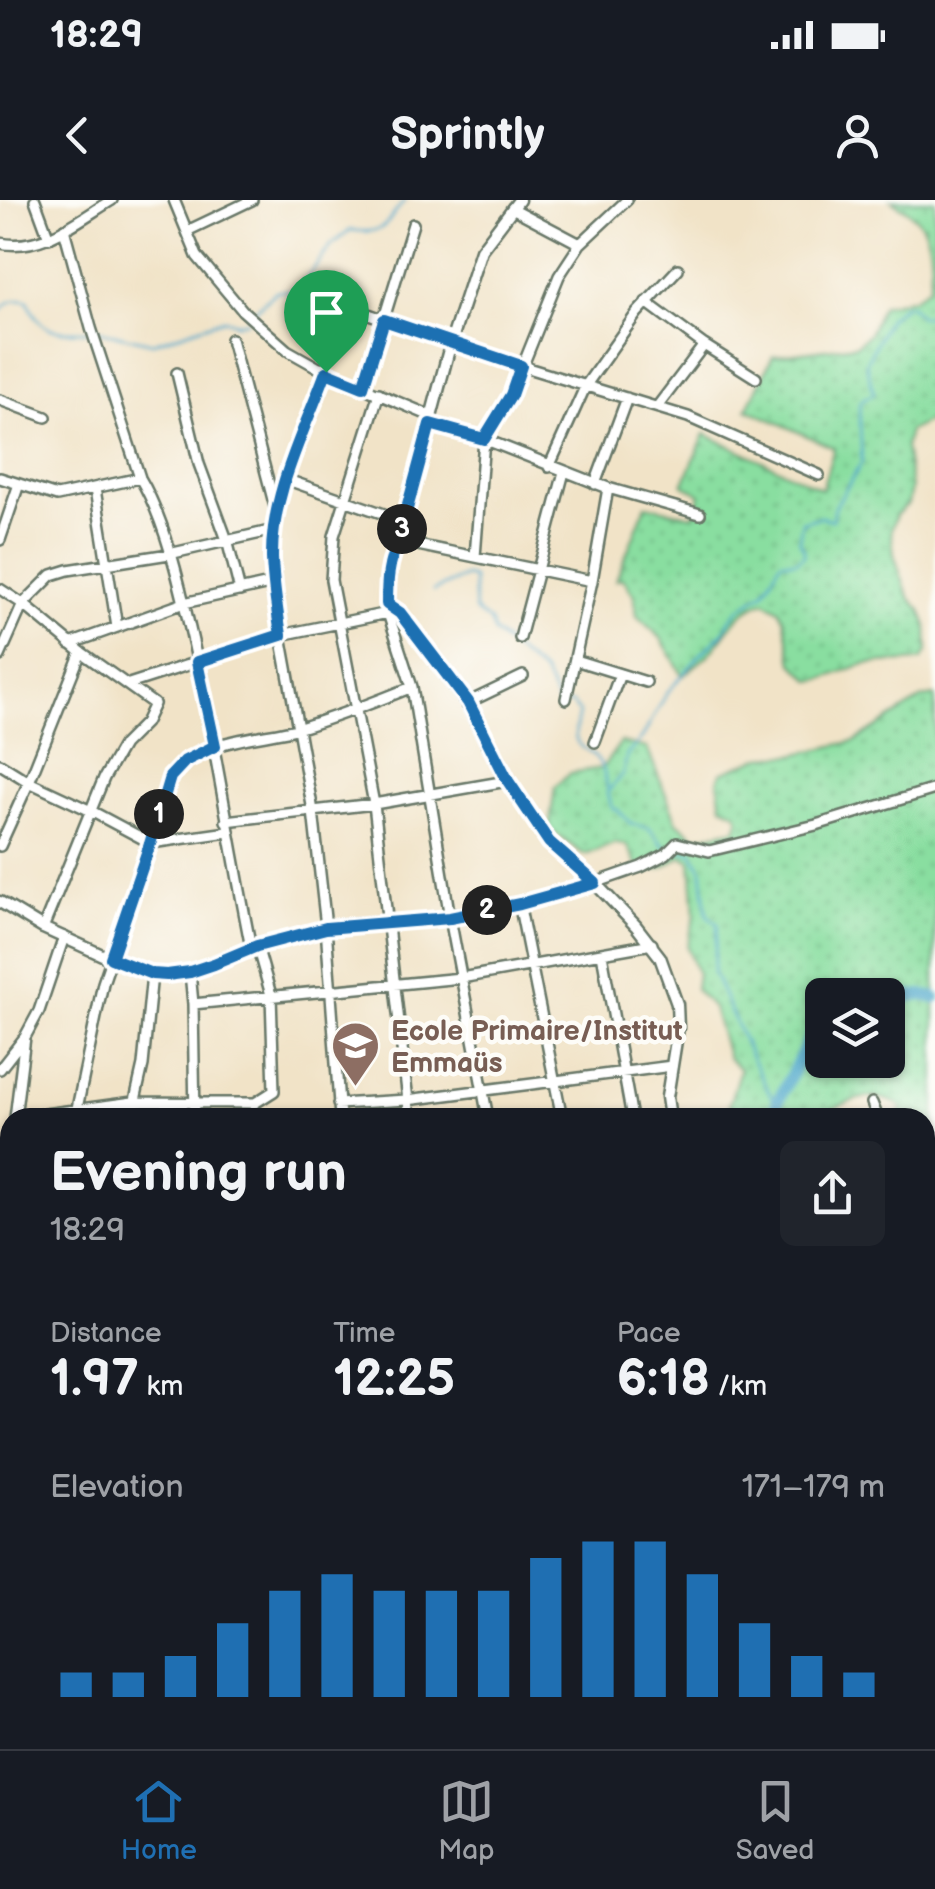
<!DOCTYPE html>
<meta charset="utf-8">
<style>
:root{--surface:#171b24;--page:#20242c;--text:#f1f3f6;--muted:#9ea1a6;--line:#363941;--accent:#1f6fb2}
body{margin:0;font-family:"Balsamiq Sans",sans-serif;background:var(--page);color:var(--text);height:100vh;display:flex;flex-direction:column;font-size:38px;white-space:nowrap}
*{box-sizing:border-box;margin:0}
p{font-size:32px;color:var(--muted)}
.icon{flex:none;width:55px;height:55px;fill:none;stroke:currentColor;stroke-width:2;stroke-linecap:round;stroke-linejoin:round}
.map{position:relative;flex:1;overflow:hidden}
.details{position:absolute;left:0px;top:908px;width:935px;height:642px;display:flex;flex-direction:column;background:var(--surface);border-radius:30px 30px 0 0;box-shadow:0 2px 8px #0004}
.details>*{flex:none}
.fabs{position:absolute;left:805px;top:778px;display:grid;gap:20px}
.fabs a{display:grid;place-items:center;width:100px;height:100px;border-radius:15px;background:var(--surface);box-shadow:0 2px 8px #0004;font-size:50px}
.pin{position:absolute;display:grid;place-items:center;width:85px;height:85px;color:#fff;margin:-102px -42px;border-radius:50% 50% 50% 0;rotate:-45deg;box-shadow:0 0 10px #0007}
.pin .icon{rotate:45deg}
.km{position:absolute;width:50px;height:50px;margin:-25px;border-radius:50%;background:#222;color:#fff;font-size:28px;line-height:50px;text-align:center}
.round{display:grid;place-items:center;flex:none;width:105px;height:105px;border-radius:15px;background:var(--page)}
.head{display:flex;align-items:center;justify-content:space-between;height:170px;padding:0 50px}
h1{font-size:55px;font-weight:600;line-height:75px}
.metrics{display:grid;grid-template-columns:repeat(3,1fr);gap:15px;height:170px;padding:10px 50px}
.metrics div{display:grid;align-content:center}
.metrics b{font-size:50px;font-weight:600}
.metrics small{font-size:28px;font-weight:400}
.metrics p{font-size:28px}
.chart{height:280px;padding:20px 50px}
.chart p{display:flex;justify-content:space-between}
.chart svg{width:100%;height:180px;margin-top:10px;stroke:var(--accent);stroke-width:6}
.status{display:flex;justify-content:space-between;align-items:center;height:70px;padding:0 50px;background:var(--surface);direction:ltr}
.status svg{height:28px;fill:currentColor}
header{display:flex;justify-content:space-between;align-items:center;height:130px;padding:0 50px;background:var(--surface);font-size:45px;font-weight:600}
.tabs{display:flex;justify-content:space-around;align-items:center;height:140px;border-top:2px solid var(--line);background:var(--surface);font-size:28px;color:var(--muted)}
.tabs a{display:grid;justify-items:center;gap:5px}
.tabs .selected{color:var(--accent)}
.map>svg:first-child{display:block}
.grass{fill:url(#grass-dots);stroke:#548e6a;stroke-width:2.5;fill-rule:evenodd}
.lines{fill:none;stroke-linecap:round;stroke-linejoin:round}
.stream{stroke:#4ea8cb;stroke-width:2.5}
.river{stroke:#4ea8cb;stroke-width:12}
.minor-casing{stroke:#687767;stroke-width:14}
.tertiary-casing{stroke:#687767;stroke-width:15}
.minor{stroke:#fff;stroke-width:9}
.tertiary{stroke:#fff;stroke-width:10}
.route-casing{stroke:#fff;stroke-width:20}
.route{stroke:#1f6fb2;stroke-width:12}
.labels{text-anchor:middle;stroke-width:9;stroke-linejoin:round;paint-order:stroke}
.education-label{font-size:28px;font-weight:bold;fill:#785e54;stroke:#fdfcf7;text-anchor:start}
</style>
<div class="status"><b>18:29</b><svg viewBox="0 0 49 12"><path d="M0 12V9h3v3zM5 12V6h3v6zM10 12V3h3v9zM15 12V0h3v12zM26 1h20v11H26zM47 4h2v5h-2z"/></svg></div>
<header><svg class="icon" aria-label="back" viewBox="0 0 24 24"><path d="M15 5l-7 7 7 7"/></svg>Sprintly<svg class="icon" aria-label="person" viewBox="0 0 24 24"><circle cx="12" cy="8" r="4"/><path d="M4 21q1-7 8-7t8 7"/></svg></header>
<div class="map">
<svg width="935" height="1549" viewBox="0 0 935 1549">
<defs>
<pattern id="grass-dots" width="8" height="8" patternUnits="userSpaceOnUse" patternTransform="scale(2.5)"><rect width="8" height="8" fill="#89dea0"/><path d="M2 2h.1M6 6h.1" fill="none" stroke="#76bf8a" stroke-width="1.8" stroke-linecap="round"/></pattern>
</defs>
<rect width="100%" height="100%" fill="#fdfcf7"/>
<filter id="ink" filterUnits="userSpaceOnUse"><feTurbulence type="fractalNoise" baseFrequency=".01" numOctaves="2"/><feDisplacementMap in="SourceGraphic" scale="20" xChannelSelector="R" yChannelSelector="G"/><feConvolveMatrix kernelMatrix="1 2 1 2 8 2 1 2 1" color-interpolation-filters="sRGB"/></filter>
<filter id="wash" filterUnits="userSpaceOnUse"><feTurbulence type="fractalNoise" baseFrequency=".0048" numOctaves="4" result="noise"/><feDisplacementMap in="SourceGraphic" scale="40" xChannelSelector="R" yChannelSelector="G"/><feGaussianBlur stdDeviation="2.25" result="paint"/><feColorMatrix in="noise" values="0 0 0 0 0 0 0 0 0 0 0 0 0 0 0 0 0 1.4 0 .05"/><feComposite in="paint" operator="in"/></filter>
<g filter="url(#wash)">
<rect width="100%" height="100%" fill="#f1e3c7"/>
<path class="grass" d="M891 0H935V218L909 231 905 247 911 288 908 304 896 315 891 330 894 355 906 390 910 398 921 410 927 426 928 451 922 460C903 464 885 461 866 464 847 468 834 478 812 481L793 463 784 418 779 410 765 401C734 411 729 434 708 455 700 462 691 469 683 476L661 438 637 416 634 395 623 378 616 380 646 305 693 316 701 294 683 285 705 234 822 289 834 248 747 209 773 156 856 145 869 134 882 105 914 98 929 86C932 66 932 37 918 20 911 12 899 6 891 0Z
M935 496V949L925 950V918L901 917V906C863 884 844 909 809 917 789 921 763 917 743 917L742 914 729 905 740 869 728 858 713 808 695 789 697 773 687 747 695 715 691 661 682 656 662 668 641 672 627 645 616 643 585 655 549 629 555 587 570 573 602 568 621 542 647 548 677 622 696 637 736 629 739 621 737 613 722 606 718 581 721 573 761 557 793 555 855 541 923 498ZM822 795H888V860H822Z"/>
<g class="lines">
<path class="stream" d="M0 110C8 102 17 96 28 101 42 135 54 131 88 131
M251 114 276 91 298 90 332 44 350 30C386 35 384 26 405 0
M97 130 153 143 224 119 236 123 247 121
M433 391 466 376 473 378 475 411 490 421 494 433 544 474 558 503 573 504 579 513C567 559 589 538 602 567 608 580 607 594 612 608L618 610 631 624 649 628 663 645 669 648
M607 593 623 573 627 555 642 538 667 493 701 454 724 432 729 421 739 409 764 392 781 361H796L804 355V349L799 340 802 322 820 317 832 320 835 307 862 262 859 206 863 199 874 194 866 163 888 119 904 105 911 106 920 116H935
M677 650 692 652 702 670 707 715 718 724 713 772 752 859 776 905
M925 1174 935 1167
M925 1447 935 1472"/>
<path class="river" d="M888 799 922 795 935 798
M774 918 776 905 822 814
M261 1540C269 1543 277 1545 286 1546 310 1548 330 1538 353 1549
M238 1549 245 1540"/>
</g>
</g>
<g filter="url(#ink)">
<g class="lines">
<defs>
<path id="minor" d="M35 0 49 38
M174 0 197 56 243 111 287 150 326 172 431 216
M512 8 580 44
M64 29 91 128 140 278C167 323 182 394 194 446 215 546 231 648 251 748
M187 31 252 0
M0 43C42 52 78 20 112 0
M310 94 521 166 688 217 819 275
M646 102 704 145 756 178
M231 139 276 311
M326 172 285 279 276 314 272 356 281 435 313 611 326 727 340 918
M177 173 199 264 227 340 240 391
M363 187 413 24
M379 193 334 336 331 380 374 604 410 918
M0 200 46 217
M657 207 704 145
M430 224 484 239 608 288 700 314
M549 267 586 185 637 113 678 69
M0 278 57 296 140 278
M285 279 404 321
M595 284 627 198
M95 289 117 427
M0 340 19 284
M398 341 592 381
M475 357 484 239 511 195 559 76 580 44 627 0
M0 389 23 404 81 452 154 504 145 523 123 545 104 578 43 728
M387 404 388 413 412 487 450 718 488 918
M520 438 564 272
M70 444 184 403 274 383
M0 456 23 404 52 375 68 370 169 354 274 330
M575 460 646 482
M129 484 281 435 388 413
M566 499 592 381 608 288
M467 503 523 476
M595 542 620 474
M0 564 29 582 91 611 151 643 228 632
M226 621 374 604 507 581
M0 646 29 582 81 452
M519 703 562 918
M450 718 519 703 595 683 641 667 666 654 677 643 709 651 816 625 935 589
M602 754 632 918
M190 772 193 804 195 918
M193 804 461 778 652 744
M25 837 15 918 133 902 255 903 274 891 271 795 257 746
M0 869 25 837 39 811 64 737
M872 903 878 918
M338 904 407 900 672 866
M75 918 103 783 151 643 170 577C195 538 260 539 300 528 339 516 375 502 412 487
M131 918 143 865 152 774
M0 986 10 941
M925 1018 935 1030
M925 1054 935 1039
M0 1055 10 1054
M925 1114 935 1124
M0 1118 6 1549
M925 1256 935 1258
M925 1472 927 1470
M925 1529 935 1544
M79 1540V1549
M134 1540V1549
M362 1540 370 1549
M449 1540 467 1549
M793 1540 806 1549
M496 1549 499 1540
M594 1549 606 1540
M714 1549 724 1540
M844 1549 853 1540"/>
<path id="tertiary" d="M519 0 481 50 451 142 398 341C388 363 387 381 387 404L400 413 467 503 507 581 549 642 595 683 636 726 660 757 677 804 678 828 667 897 669 911 673 918
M0 702 43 728 111 759 152 774 167 775 190 772 257 746 326 727 450 718
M583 1540 584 1549"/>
</defs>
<use href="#minor" class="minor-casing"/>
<use href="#tertiary" class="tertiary-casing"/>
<use href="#minor" class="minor"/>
<use href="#tertiary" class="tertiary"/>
</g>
</g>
<g class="lines" filter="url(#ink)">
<defs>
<path id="route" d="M384 120 521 166 511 195 484 239 430 224 398 342C388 363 387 381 387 404L400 413 468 502 508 581 549 642 595 683 520 704 450 718 326 728 257 746 214 764 190 772 167 775 152 774 111 758 150 644 170 577 185 561 215 546 197 462 281 435C277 410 273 384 272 358 271 294 304 232 326 172L363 187Z"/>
</defs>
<use href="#route" class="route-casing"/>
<use href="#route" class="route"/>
</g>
<defs>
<symbol id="school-pin" viewBox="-11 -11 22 30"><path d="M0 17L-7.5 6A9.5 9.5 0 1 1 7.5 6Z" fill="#8d6e63" stroke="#fdfcf7"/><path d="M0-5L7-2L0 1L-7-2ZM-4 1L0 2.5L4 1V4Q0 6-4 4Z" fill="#fff"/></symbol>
</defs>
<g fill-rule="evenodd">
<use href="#school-pin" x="328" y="818" width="55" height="75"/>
</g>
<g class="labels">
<g class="education-label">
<text x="391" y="840">Ecole Primaire/Institut<tspan x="391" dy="32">Emmaüs</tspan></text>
</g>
</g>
</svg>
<div class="fabs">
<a><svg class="icon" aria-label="layers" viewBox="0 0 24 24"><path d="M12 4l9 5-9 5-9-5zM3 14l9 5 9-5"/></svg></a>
</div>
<div class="pin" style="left:326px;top:172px;background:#1e9e55"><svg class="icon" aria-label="arrive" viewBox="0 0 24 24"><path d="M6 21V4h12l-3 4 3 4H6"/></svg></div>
<b class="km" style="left:159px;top:614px">1</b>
<b class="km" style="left:487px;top:710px">2</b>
<b class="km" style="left:402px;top:329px">3</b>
<section class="details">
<div class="head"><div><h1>Evening run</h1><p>18:29</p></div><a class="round"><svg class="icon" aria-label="share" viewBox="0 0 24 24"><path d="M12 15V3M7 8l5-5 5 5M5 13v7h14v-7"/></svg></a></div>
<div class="metrics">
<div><p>Distance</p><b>1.97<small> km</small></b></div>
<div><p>Time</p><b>12:25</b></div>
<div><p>Pace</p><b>6:18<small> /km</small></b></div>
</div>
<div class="chart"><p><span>Elevation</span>171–179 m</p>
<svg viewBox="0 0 160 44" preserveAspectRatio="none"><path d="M5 44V38M15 44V38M25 44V34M35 44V26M45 44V18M55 44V14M65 44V18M75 44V18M85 44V18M95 44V10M105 44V6M115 44V6M125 44V14M135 44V26M145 44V34M155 44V38"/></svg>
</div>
</section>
</div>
<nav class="tabs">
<a class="selected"><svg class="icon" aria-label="home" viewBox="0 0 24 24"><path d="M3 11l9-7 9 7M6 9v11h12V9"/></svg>Home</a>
<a><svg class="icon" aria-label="map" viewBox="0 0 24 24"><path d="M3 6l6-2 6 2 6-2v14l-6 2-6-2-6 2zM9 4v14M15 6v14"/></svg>Map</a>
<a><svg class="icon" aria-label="saved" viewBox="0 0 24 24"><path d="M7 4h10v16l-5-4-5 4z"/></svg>Saved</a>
</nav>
